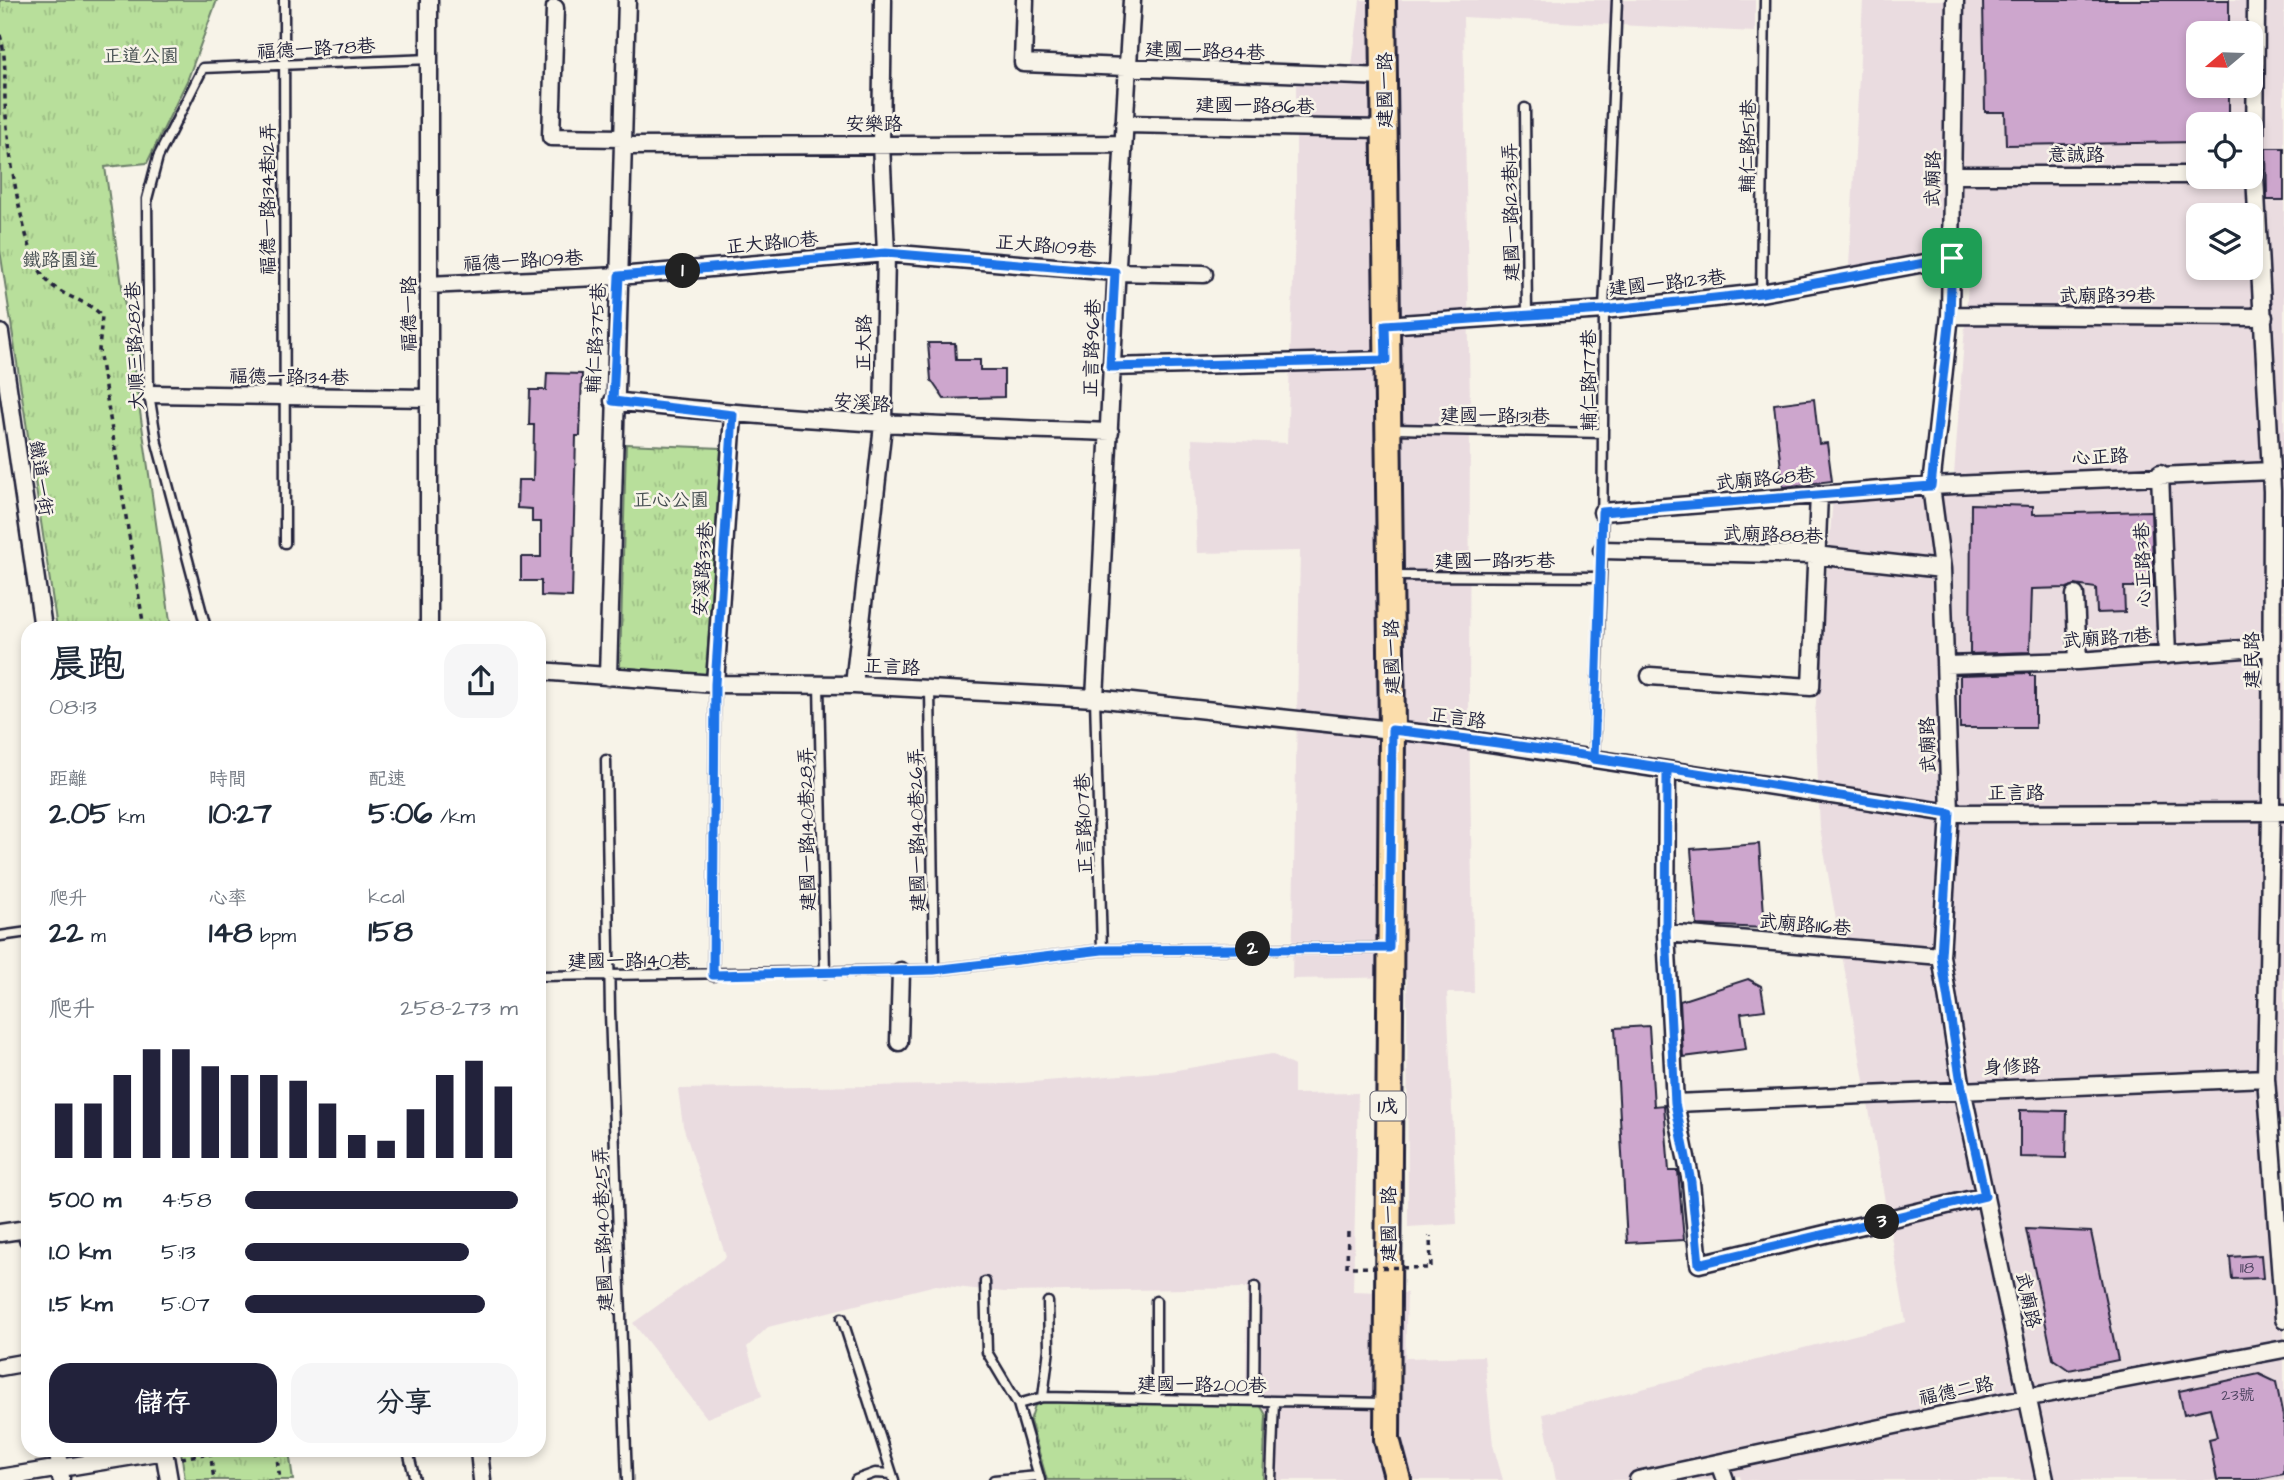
<!DOCTYPE html>
<html lang="zh-TW">
<meta charset="utf-8">
<style>
:root{--surface:#fff;--page:#f6f6f7;--text:#1f2937;--muted:#747a83;--accent:#22223b}
body{margin:0;font-family:"Architects Daughter","LXGW WenKai TC",sans-serif;background:var(--page);color:var(--text);height:100vh;display:flex;flex-direction:column;font-size:26px;white-space:nowrap}
*{box-sizing:border-box;margin:0}
p{font-size:23px;color:var(--muted)}
.icon{flex:none;width:38px;height:38px;fill:none;stroke:currentColor;stroke-width:2;stroke-linecap:round;stroke-linejoin:round}
.map{position:relative;flex:1;overflow:hidden}
.drawer{position:absolute;left:21px;top:621px;width:525px;height:836px;display:flex;flex-direction:column;background:var(--surface);border-radius:21px;box-shadow:0 4px 10px #0003}
.drawer>*{flex:none}
.needle{width:46px;rotate:251deg}
.buttons{position:absolute;left:2186px;top:21px;display:grid;gap:14px}
.buttons a{display:grid;place-items:center;width:77px;height:77px;border-radius:14px;background:var(--surface);box-shadow:0 4px 10px #0003;font-size:35px}
.pin{position:absolute;display:grid;place-items:center;width:60px;height:60px;color:#fff;margin:-30px;border-radius:14px;box-shadow:0 4px 10px #0006}
.km{position:absolute;width:35px;height:35px;margin:-18px;border-radius:50%;background:#222;color:#fff;font-size:19px;line-height:35px;text-align:center}
.round{display:grid;place-items:center;flex:none;width:74px;height:74px;border-radius:21px;background:var(--page)}
.summary{display:flex;align-items:center;justify-content:space-between;height:119px;padding:0 28px}
h1{font-size:38px;font-weight:700;line-height:52px}
.stats{display:grid;grid-template-columns:repeat(3,1fr);gap:10px;height:119px;padding:7px 28px}
.stats div{display:grid;align-content:center}
.stats b{font-size:30px;font-weight:700}
.stats small{font-size:19px;font-weight:400}
.stats p{font-size:19px}
.chart{height:196px;padding:14px 28px}
.chart p{display:flex;justify-content:space-between}
.chart svg{width:100%;height:126px;margin-top:7px;stroke:var(--accent);stroke-width:6}
.cta{display:flex;gap:14px;margin-top:auto;padding:14px 28px}
.cta a{flex:1;height:80px;border-radius:21px;background:var(--accent);color:#fff;font-size:28px;font-weight:700;line-height:80px;text-align:center}
.cta a+a{background:var(--page);color:var(--text)}
ul{padding:0 28px;list-style:none;font-size:23px}
li{display:grid;grid-template-columns:112px 84px 1fr;align-items:center;height:52px}
li i{height:18px;border-radius:9px;background:var(--accent)}
.map>svg:first-child{display:block}
.built{fill:#eadce0;fill-rule:evenodd}
.grass{fill:url(#grass-tufts);stroke:#6d806b;stroke-width:2}
.building{fill:#cda6cd;stroke:#22223b;stroke-width:2}
.lines{fill:none;stroke-linecap:round;stroke-linejoin:round}
.lane-casing{stroke:#22223b;stroke-width:13}
.street-casing{stroke:#22223b;stroke-width:21}
.primary-casing{stroke:#22223b;stroke-width:30}
.path{stroke:#22223b;stroke-width:3.5;stroke-dasharray:5 5;stroke-linecap:butt}
.lane{stroke:#f7f3e8;stroke-width:8}
.street{stroke:#f7f3e8;stroke-width:16}
.primary{stroke:#fbddab;stroke-width:24}
.path-bridge{stroke:#22223b;stroke-width:3.5;stroke-dasharray:5 5;stroke-linecap:butt}
.route-casing{stroke:#fff;stroke-width:14}
.route{stroke:#1a73e8;stroke-width:9}
.labels{text-anchor:middle;stroke-width:5;stroke-linejoin:round;paint-order:stroke}
.number-label{font-size:16px;fill:#4d4360}
.shield{fill:#f7f3e8;stroke:#62616f;stroke-width:2}
.shield-label{font-size:18px;font-weight:bold;fill:#22223b}
.street-label{font-size:19px;fill:#22223b;stroke:#f7f3e8}
.park-label{font-size:19px;fill:#485153;stroke:#f7f3e8}
</style>
<div class="map">
<svg width="2284" height="1480" viewBox="0 0 2284 1480">
<defs>
<pattern id="grass-tufts" width="24" height="20" patternUnits="userSpaceOnUse" patternTransform="scale(1.75)"><rect width="24" height="20" fill="#b8df9b"/><path d="M3 7l-1-3M5 7V3M7 7l1-3M15 17l-1-3M17 17v-4M19 17l1-3" fill="none" stroke="#9ebf86"/></pattern>
</defs>
<rect width="100%" height="100%" fill="#f7f3e8"/>
<filter id="ink" filterUnits="userSpaceOnUse"><feTurbulence type="fractalNoise" baseFrequency=".0143" numOctaves="2"/><feDisplacementMap in="SourceGraphic" scale="14" xChannelSelector="R" yChannelSelector="G"/><feConvolveMatrix kernelMatrix="1 2 1 2 8 2 1 2 1" color-interpolation-filters="sRGB"/></filter>
<g filter="url(#ink)">
<path class="built" d="M1360 0H1755V32L1463 17 1470 404 1469 721 1474 993H1447L1457 1224 1408 1227 1407 977 1292 979 1300 551 1197 553 1192 439 1287 443 1296 204V68L1352 66Z
M1863 0H2284V1120H2278L2284 1210V1480H1741L1740 1476 1715 1480H1556L1543 1414 1906 1322 1820 828 1815 714 1834 486 1954 475 1971 244 1849 267ZM2198 33H2250V86H2198ZM2198 124H2250V177H2198ZM2198 215H2250V268H2198Z
M1272 1054 1294 1066V1094L1358 1093 1353 1291 1407 1293 1405 1358 1484 1356 1493 1445 1503 1480H1263L1266 1415 1260 1405H1246L1247 1288 1004 1292 936 1285 768 1327 747 1347 762 1396 707 1418 633 1323 726 1257 683 1126 678 1089 1007 1084 1171 1071Z"/>
<path class="grass" d="M0 0H217L187 81 147 163 105 167 171 628H57L0 250Z
M626 444 721 448 706 675 620 667Z
M1043 1402 1260 1405 1266 1415 1263 1480H1047L1030 1421 1035 1405Z
M181 1451H289L293 1480H185Z"/>
<path class="building" d="M1983 0H2229V33H2198V86H2229V124H2198V142L2006 145 2005 112H1985Z
M2266 148H2284V200H2267Z
M928 343H955L956 360H980V370H1004V397L944 399 931 380Z
M547 373 582 374 580 436H576L572 597 541 596V581H521V557H541V522H532V509L517 508 518 480H533L534 425H529L530 390H546Z
M1814 399 1819 444 1827 443 1832 481 1783 487 1774 404Z
M1971 504 2033 506V514L2151 511 2154 587H2124L2125 612 2097 613 2096 588 2075 585 2067 588 2032 589 2030 652 1970 654Z
M2030 673V676H2035V728H1960V675Z
M1759 844 1765 928 1697 925 1691 849Z
M1748 979 1761 986 1765 1010 1741 1013 1746 1049 1683 1057 1680 1001Z
M1649 1026 1654 1106 1664 1105 1669 1171H1678L1684 1240 1627 1243 1615 1028Z
M2020 1110 2067 1111 2066 1158 2020 1157Z
M2026 1229 2091 1232 2118 1360 2069 1370 2053 1359Z
M2261 1255 2263 1278 2232 1279 2230 1257Z
M2259 1374 2276 1382 2284 1421V1474L2254 1480H2217L2209 1439 2217 1437 2210 1408 2184 1414 2179 1391Z"/>
<g class="lines">
<defs>
<path id="lane" d="M284 0 285 543
M1525 108 1527 316
M1761 293 1765 0
M1393 429 1603 433
M1394 576 1601 577
M206 628 157 443 149 394 147 199 158 157 203 68 431 59
M819 684 825 973
M930 689 934 970
M1095 698 1102 950
M1594 759 1602 550 1604 310 1617 0
M606 760 610 1013 627 1480
M0 936 28 932
M539 976 934 970 1102 950 1386 948
M713 976 715 684
M985 1282 987 1352 1018 1404 1040 1480
M842 1318 894 1480
M1043 1397 1049 1349 1048 1302
M1156 1399V1301
M1254 1401 1255 1287
M1018 1404 1043 1397 1385 1403
M408 1451 415 1480
M856 1480 875 1473 892 1474
M994 1480 1038 1476
M1271 1480 1274 1401"/>
<path id="street" d="M1025 0 1023 63 1385 77
M1955 0 1950 315 1931 486 1942 569 1950 813 1941 956 1962 1089 2045 1480
M2256 0 2255 175 2272 491 2271 812 2266 1078 2284 1319
M555 8 551 137 623 138
M1124 124 1384 129
M624 146 1123 144
M1954 175H2198
M428 285 619 276 886 253 1115 272 1204 274
M1950 315 2264 317
M1385 325 1604 310 1761 293 1952 258
M0 333 43 628
M1110 367 1386 360
M149 394 429 398
M613 401C779 420 943 427 1110 432
M2160 473 2167 655
M1602 512 1931 486 2271 471
M1602 550 1815 555 1942 569
M2075 595 2078 661
M429 628V0
M1945 665 2078 661 2272 647
M539 671 715 684 854 685 1095 698 1437 735 1950 813 2284 812
M1650 676 1811 687 1819 494
M608 677 627 0
M715 684 733 415
M854 685 883 425 886 253 881 144 883 0
M1095 698C1108 465 1117 232 1132 0
M1667 770 1666 933 1675 1103 1691 1182 1699 1264 1985 1196
M1666 933 1941 956
M899 1042 901 971
M1675 1103 2266 1078
M0 1233 27 1229 28 1239
M0 1367 28 1362
M58 1451 61 1478
M164 1451 169 1480
M479 1451 482 1480
M1719 1463 1725 1480
M0 1478 164 1451
M1638 1480 2003 1402 2284 1349"/>
<path id="primary" d="M1383 0 1392 730 1387 1439 1398 1480"/>
</defs>
<use href="#lane" class="lane-casing"/>
<use href="#street" class="street-casing"/>
<use href="#primary" class="primary-casing"/>
<path class="path" d="M0 35C8 61 3 89 6 116 9 154 22 250 45 278 60 298 86 298 102 316L99 350 144 628
M210 1451 214 1480
M276 1451 280 1480
M181 1458 210 1453"/>
<use href="#lane" class="lane"/>
<use href="#street" class="street"/>
<use href="#primary" class="primary"/>
<path class="path-bridge" d="M1348 1232 1347 1267 1431 1268 1430 1236"/>
</g>
</g>
<g class="lines" filter="url(#ink)">
<defs>
<path id="route" d="M1952 258 1761 293 1604 310 1385 325 1386 360 1110 367 1115 272 886 253 619 276 613 401 733 415 715 684 713 975 934 970 1102 950 1389 948 1392 730C1566 749 1739 781 1912 807L1950 813 1941 956 1962 1089 1985 1196 1699 1264 1691 1182 1675 1103 1666 933 1667 770 1594 759 1602 512 1931 486 1950 315 1952 258"/>
</defs>
<use href="#route" class="route-casing"/>
<use href="#route" class="route"/>
</g>
<g class="labels">
<g class="number-label">
<text x="2247" y="1273">118</text>
<text x="2238" y="1400">23號</text>
</g>
<rect class="shield" x="1370.5" y="1091.5" width="35" height="29" rx="5"/>
<g class="shield-label">
<text x="1388" y="1112">1戊</text>
</g>
<g class="street-label">
<text transform="translate(316 48) rotate(-3)" y="7">福德一路78巷</text>
<text transform="translate(1205 50) rotate(2)" y="7">建國一路84巷</text>
<text transform="translate(1384 90) rotate(-90)" y="7">建國一路</text>
<text transform="translate(1255 105) rotate(1)" y="7">建國一路86巷</text>
<text x="874" y="130">安樂路</text>
<text transform="translate(1747 146) rotate(-89)" y="7">輔仁路151巷</text>
<text x="2076" y="161">意誠路</text>
<text transform="translate(1932 179) rotate(-89)" y="7">武廟路</text>
<text transform="translate(267 199) rotate(-90)" y="7">福德一路134巷12弄</text>
<text transform="translate(1510 212) rotate(-91)" y="7">建國一路123巷1弄</text>
<text transform="translate(772 242) rotate(-5)" y="7">正大路110巷</text>
<text transform="translate(1046 245) rotate(5)" y="7">正大路109巷</text>
<text transform="translate(523 260) rotate(-3)" y="7">福德一路109巷</text>
<text transform="translate(1667 282) rotate(-6)" y="7">建國一路123巷</text>
<text x="2107" y="302">武廟路39巷</text>
<text transform="translate(408 314) rotate(-90)" y="7">福德一路</text>
<text transform="translate(595 338) rotate(-87)" y="7">輔仁路375巷</text>
<text transform="translate(863 343) rotate(-89)" y="7">正大路</text>
<text transform="translate(134 346) rotate(-92)" y="7">大順三路282巷</text>
<text transform="translate(1091 348) rotate(-88)" y="7">正言路96巷</text>
<text transform="translate(289 376) rotate(1)" y="7">福德一路134巷</text>
<text transform="translate(1588 380) rotate(-90)" y="7">輔仁路177巷</text>
<text transform="translate(862 402) rotate(4)" y="7">安溪路</text>
<text transform="translate(1495 415) rotate(1)" y="7">建國一路131巷</text>
<text transform="translate(2100 456) rotate(-3)" y="7">心正路</text>
<text transform="translate(42 478) rotate(82)" y="7">鐵道一街</text>
<text transform="translate(1765 478) rotate(-5)" y="7">武廟路68巷</text>
<text transform="translate(1773 534) rotate(2)" y="7">武廟路88巷</text>
<text x="1495" y="567">建國一路135巷</text>
<text transform="translate(2142 565) rotate(-92)" y="7">心正路3巷</text>
<text transform="translate(702 569) rotate(-86)" y="7">安溪路33巷</text>
<text transform="translate(2107 637) rotate(-4)" y="7">武廟路71巷</text>
<text transform="translate(1391 657) rotate(-91)" y="7">建國一路</text>
<text transform="translate(2251 660) rotate(-90)" y="7">建民路</text>
<text transform="translate(892 666) rotate(3)" y="7">正言路</text>
<text transform="translate(1458 717) rotate(8)" y="7">正言路</text>
<text transform="translate(1927 745) rotate(-92)" y="7">武廟路</text>
<text x="2016" y="799">正言路</text>
<text transform="translate(1083 824) rotate(-92)" y="7">正言路107巷</text>
<text transform="translate(806 829) rotate(-91)" y="7">建國一路140巷28弄</text>
<text transform="translate(916 830) rotate(-91)" y="7">建國一路140巷26弄</text>
<text transform="translate(1805 924) rotate(5)" y="7">武廟路116巷</text>
<text x="629" y="967">建國一路140巷</text>
<text transform="translate(2012 1066) rotate(-2)" y="7">身修路</text>
<text transform="translate(1388 1224) rotate(-90)" y="7">建國一路</text>
<text transform="translate(602 1229) rotate(-92)" y="7">建國一路140巷25弄</text>
<text transform="translate(2029 1300) rotate(78)" y="7">武廟路</text>
<text transform="translate(1202 1384) rotate(1)" y="7">建國一路200巷</text>
<text transform="translate(1956 1390) rotate(-12)" y="7">福德二路</text>
</g>
<g class="park-label">
<text x="141" y="62">正道公園</text>
<text x="60" y="266">鐵路園道</text>
<text x="671" y="506">正心公園</text>
</g>
</g>
</svg>
<div class="buttons">
<a><svg class="needle" viewBox="-14 -14 28 28"><path d="M0-13l5 13h-10z" fill="#e53935"/><path d="M0 13l5-13h-10z" fill="#747a83"/></svg></a>
<a><svg class="icon" aria-label="locate" viewBox="0 0 24 24"><circle cx="12" cy="12" r="6"/><path d="M12 2v4M12 18v4M2 12h4M18 12h4"/></svg></a>
<a><svg class="icon" aria-label="layers" viewBox="0 0 24 24"><path d="M12 4l9 5-9 5-9-5zM3 14l9 5 9-5"/></svg></a>
</div>
<div class="pin" style="left:1952px;top:258px;background:#1e9e55"><svg class="icon" aria-label="arrive" viewBox="0 0 24 24"><path d="M6 21V4h12l-3 4 3 4H6"/></svg></div>
<b class="km" style="left:683px;top:271px">1</b>
<b class="km" style="left:1253px;top:949px">2</b>
<b class="km" style="left:1882px;top:1222px">3</b>
<section class="drawer">
<div class="summary"><div><h1>晨跑</h1><p>08:13</p></div><a class="round"><svg class="icon" aria-label="share" viewBox="0 0 24 24"><path d="M12 15V3M7 8l5-5 5 5M5 13v7h14v-7"/></svg></a></div>
<div class="stats">
<div><p>距離</p><b>2.05<small> km</small></b></div>
<div><p>時間</p><b>10:27</b></div>
<div><p>配速</p><b>5:06<small> /km</small></b></div>
</div>
<div class="stats">
<div><p>爬升</p><b>22<small> m</small></b></div>
<div><p>心率</p><b>148<small> bpm</small></b></div>
<div><p>kcal</p><b>158</b></div>
</div>
<div class="chart"><p><span>爬升</span>258–273 m</p>
<svg viewBox="0 0 160 44" preserveAspectRatio="none"><path d="M5 44V25M15 44V25M25 44V15M35 44V6M45 44V6M55 44V12M65 44V15M75 44V15M85 44V17M95 44V25M105 44V36M115 44V38M125 44V27M135 44V15M145 44V10M155 44V19"/></svg>
</div>
<ul>
<li><b>500 m</b>4:58<i style="width:100%"></i></li>
<li><b>1.0 km</b>5:13<i style="width:82%"></i></li>
<li><b>1.5 km</b>5:07<i style="width:88%"></i></li>
</ul>
<div class="cta"><a>儲存</a><a>分享</a></div>
</section>
</div>
